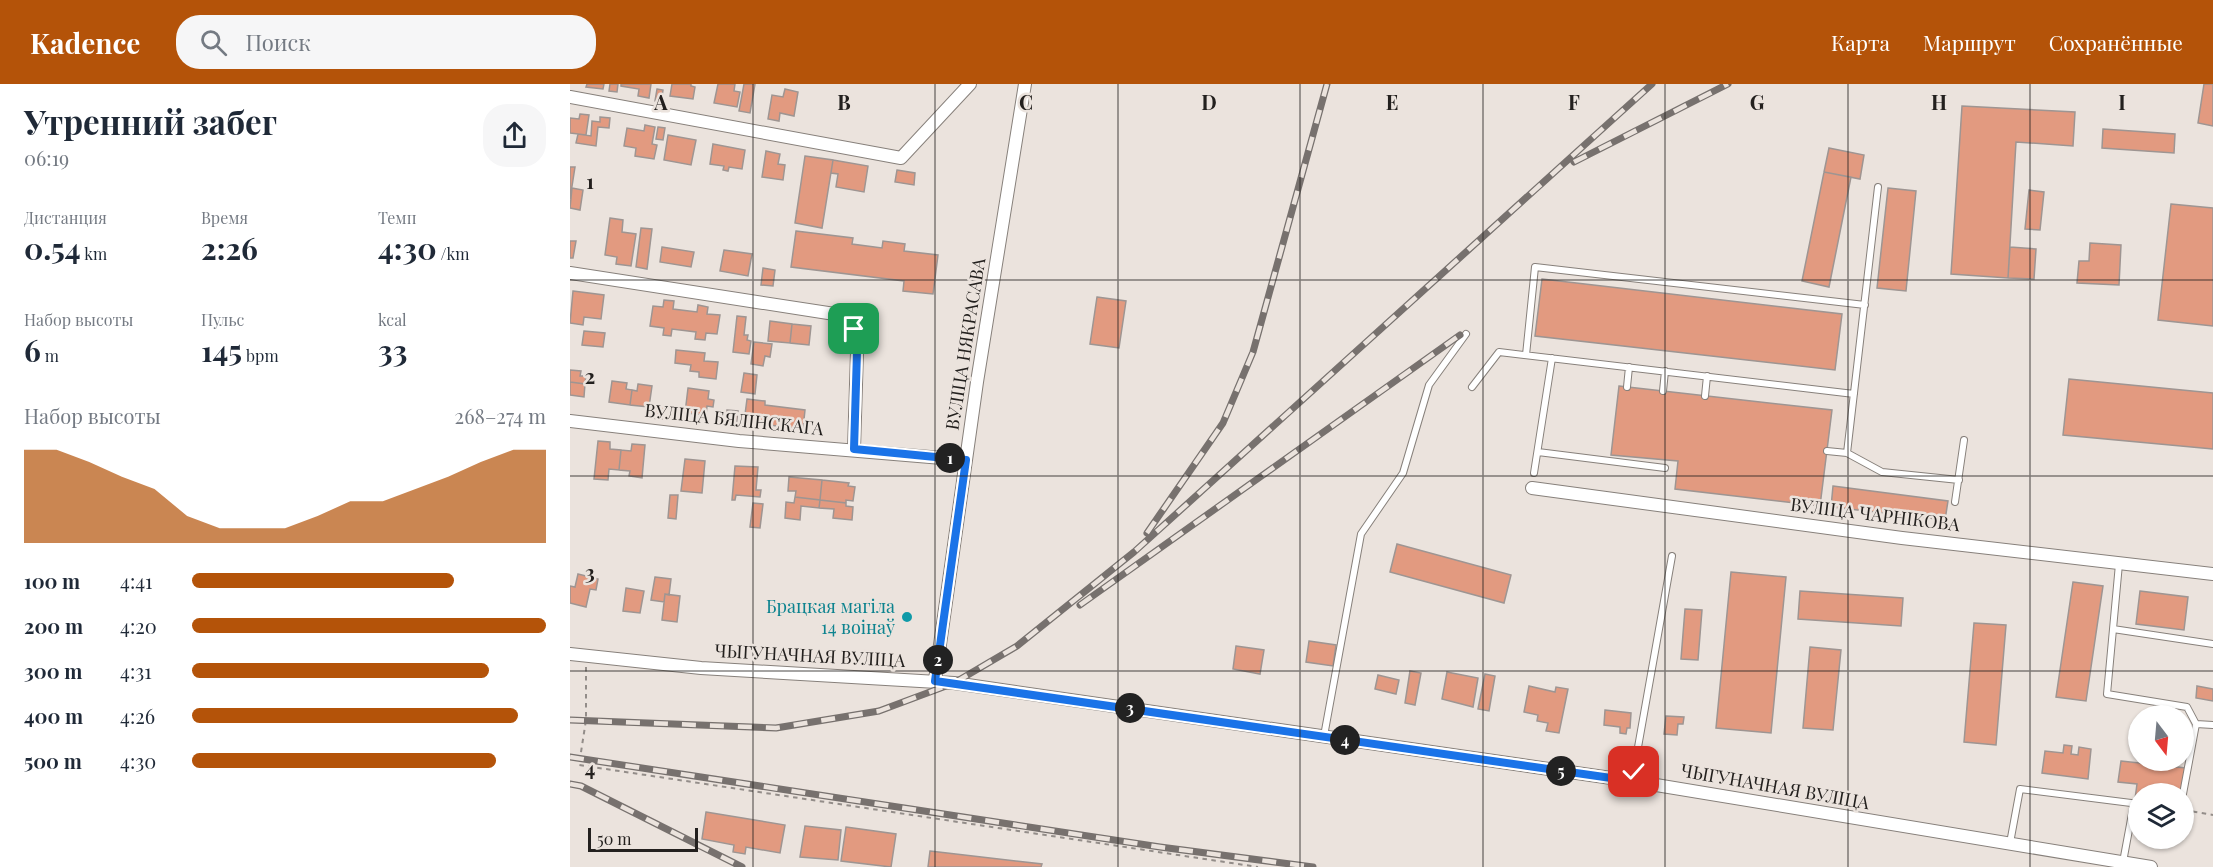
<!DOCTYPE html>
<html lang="ru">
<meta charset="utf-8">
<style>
:root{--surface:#fff;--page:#f6f6f7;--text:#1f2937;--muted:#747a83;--accent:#b45309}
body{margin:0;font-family:"Playfair Display",serif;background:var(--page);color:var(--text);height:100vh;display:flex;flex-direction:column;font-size:22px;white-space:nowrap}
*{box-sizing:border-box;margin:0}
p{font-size:20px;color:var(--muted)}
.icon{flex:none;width:33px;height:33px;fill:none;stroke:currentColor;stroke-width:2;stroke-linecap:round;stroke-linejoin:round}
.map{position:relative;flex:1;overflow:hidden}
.drawer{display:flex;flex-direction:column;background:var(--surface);width:570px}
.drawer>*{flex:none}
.needle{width:39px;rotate:164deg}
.buttons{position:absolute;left:1558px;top:621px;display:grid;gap:12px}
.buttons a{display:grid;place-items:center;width:66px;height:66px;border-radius:50%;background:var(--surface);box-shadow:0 2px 4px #0004;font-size:30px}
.scale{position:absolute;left:18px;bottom:15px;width:110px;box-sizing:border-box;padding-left:6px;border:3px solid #23201e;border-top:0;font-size:16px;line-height:21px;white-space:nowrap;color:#23201e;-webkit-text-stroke:4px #ebe3dd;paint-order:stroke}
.pin{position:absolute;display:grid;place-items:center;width:51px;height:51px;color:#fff;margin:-26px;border-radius:12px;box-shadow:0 3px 9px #0006}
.km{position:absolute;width:30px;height:30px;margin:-15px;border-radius:50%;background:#222;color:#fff;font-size:16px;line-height:30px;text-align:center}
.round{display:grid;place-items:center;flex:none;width:63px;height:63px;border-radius:24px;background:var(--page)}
.summary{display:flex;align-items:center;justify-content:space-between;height:102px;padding:0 24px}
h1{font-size:33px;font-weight:700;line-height:45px}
.stats{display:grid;grid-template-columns:repeat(3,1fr);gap:9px;height:102px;padding:6px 24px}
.stats div{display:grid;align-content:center}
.stats b{font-size:30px;font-weight:700}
.stats small{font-size:16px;font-weight:400}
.stats p{font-size:16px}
.chart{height:168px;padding:12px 24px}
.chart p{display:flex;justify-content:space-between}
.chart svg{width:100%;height:108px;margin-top:6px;fill:var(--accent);opacity:.7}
ul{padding:0 24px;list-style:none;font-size:20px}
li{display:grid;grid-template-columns:96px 72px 1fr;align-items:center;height:45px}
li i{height:15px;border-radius:8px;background:var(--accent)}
header{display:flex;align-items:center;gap:36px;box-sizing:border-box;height:84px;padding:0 30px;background:var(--accent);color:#fff}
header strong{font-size:28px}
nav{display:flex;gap:33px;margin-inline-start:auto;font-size:21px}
.search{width:420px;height:54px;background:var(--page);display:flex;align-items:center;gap:15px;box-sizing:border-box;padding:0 21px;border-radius:24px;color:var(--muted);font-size:22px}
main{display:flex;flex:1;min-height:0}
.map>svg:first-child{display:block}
.building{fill:#e29a80;stroke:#9e9592;stroke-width:1.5}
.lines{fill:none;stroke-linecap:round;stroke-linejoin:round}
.lane-casing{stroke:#87807b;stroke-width:8}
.street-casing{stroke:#87807b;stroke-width:14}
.path{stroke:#938d89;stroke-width:2;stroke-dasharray:4.5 4.5;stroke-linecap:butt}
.lane{stroke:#fff;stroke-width:6}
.street{stroke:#fff;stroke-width:12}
.rail-casing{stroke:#77716e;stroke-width:7}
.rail{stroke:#ebe3dd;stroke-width:4.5;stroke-dasharray:14;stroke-linecap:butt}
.route-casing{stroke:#fff;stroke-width:12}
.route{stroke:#1a73e8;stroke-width:8}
.grid{fill:none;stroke:#23201e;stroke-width:1.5;stroke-opacity:0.55}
.culture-dot{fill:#0f9aa8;stroke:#ebe3dd;stroke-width:2}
.labels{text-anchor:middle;stroke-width:5;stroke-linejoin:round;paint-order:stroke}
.street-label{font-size:18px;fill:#23201e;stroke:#ebe3dd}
.culture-label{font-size:18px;fill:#0d838f;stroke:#ebe3dd;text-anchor:end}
.grid-label{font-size:20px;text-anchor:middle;font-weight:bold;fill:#23201e;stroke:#ebe3dd;stroke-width:5;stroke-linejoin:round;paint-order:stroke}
</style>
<header>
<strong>Kadence</strong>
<div class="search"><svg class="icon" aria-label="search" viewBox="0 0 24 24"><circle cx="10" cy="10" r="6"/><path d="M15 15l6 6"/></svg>Поиск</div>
<nav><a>Карта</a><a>Маршрут</a><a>Сохранённые</a></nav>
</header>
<main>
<section class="drawer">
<div class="summary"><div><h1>Утренний забег</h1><p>06:19</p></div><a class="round"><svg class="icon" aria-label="share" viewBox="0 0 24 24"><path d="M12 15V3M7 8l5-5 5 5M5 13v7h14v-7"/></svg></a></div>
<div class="stats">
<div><p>Дистанция</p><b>0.54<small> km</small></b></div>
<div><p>Время</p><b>2:26</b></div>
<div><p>Темп</p><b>4:30<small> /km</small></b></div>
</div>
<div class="stats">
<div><p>Набор высоты</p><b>6<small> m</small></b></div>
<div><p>Пульс</p><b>145<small> bpm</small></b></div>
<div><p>kcal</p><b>33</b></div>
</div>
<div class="chart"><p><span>Набор высоты</span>268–274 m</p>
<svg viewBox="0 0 160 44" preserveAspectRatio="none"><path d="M0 44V6L10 6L20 11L30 17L40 22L50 33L60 38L70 38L80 38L90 33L100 27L110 27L120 22L130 17L140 11L150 6L160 6V44z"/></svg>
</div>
<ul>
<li><b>100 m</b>4:41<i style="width:74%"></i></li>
<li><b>200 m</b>4:20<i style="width:100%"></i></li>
<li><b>300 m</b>4:31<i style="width:84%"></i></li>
<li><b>400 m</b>4:26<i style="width:92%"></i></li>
<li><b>500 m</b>4:30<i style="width:86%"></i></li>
</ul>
</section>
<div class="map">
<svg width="1643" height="783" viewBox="0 0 1643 783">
<rect width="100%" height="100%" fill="#ebe3dd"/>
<path class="building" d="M17 0H34L33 5 16 3Z
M40 0H48L47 8 39 7Z
M51 0H81L79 14 68 12 69 5 51 2Z
M102 0H121V2L125 3 123 15 100 12Z
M148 0H165L164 7 170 8 167 23 144 19Z
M174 0H185L180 29 169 27Z
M1634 0H1643V42L1628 39Z
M87 5 93 6 91 18 85 17Z
M215 5 228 8 224 32 210 29 209 37 198 35 202 11 213 13Z
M1392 22 1505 28 1503 62 1446 58 1438 194 1381 190Z
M10 30 19 31 16 51 0 49V34L9 35Z
M30 33 40 34 39 44 28 43 26 62 6 59 8 50 21 52 22 37 30 38Z
M75 41 85 43 82 60 87 61 84 75 65 72 66 64 54 62 57 44 74 47Z
M88 43 95 44 93 56 86 55Z
M1533 45 1605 50 1604 69 1532 64Z
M98 51 126 56 121 81 94 76Z
M143 60 175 66 172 85 159 83 158 87 153 86 154 82 140 80Z
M1259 64 1294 71 1290 95 1254 88Z
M196 67 210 70 208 80 215 81 213 96 192 93Z
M235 72 263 76 252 144 225 139Z
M263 76 298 82 294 108 266 103 268 90 261 89Z
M0 83H5L0 115Z
M327 86 345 89 344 101 325 98Z
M1254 88 1281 93 1259 203 1232 197Z
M2 104 13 106 10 126 0 124Z
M1318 104 1346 107 1336 207 1307 204Z
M1459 106 1474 108 1470 146 1455 145Z
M1601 120 1643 124V242L1588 236Z
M40 134 53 136 52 148 66 150 61 182 46 180 47 173 35 171Z
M71 144 82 145 77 185 66 183Z
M226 147 283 154 282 160 312 164 313 157 335 160 334 167 368 171 363 210 333 207 334 197 221 183Z
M0 157H6L3 174H0Z
M1520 159 1551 161 1549 201 1507 199 1509 177H1519Z
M92 163 124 168 121 183 90 178Z
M1440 163 1466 165 1464 195 1438 194Z
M154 166 182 170 178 192 150 187Z
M193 184 205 186 203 202 191 201Z
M972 195 1272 230 1265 286 965 252Z
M3 207 34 211 31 235 14 233 13 241 0 239Z
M527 213 556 217 549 264 520 260Z
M94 216 104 217 103 225 127 228 128 221 138 223 137 230 150 231 147 250 136 249 135 256 125 255 126 248 102 245 101 252 93 251 94 244 80 242 83 222 93 223Z
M167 232 176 233 174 251H178L177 256 181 257 179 270 163 268Z
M200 237 222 240 220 259 198 257Z
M222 240 241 242 239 261 220 259Z
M14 247 35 249 33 263 12 261Z
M184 258 202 260 200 273 195 272 193 282 181 280Z
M106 266 135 269 134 277 148 278 146 295 129 293V288L120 287 121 281 105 279Z
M0 286 11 287 10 292H16L15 300 0 298Z
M174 289 187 291 185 310 171 308Z
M1499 295 1643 309V365L1493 351Z
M42 297 57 299 56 305 62 306 60 321 39 318Z
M0 298 15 300 14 313 0 311Z
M68 300 82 302 79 323 60 321 62 306 67 307Z
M1049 302 1262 326 1250 422 1105 405 1108 377 1041 371Z
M118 304 139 307 138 315 144 316 143 323 137 322 136 331 115 329Z
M177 315 195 317V321L235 326 233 345 174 338Z
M83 320 94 322 92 335 81 334Z
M157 326 168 327 166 343 156 342Z
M28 357 40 358V365L51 366 49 386 39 385 38 396 24 395Z
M62 360 75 361 72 394 59 392 60 387 49 386 51 366 61 367Z
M115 375 135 377 132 409 111 407Z
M165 382 188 383 186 406H191L190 413 166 411 165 416H162Z
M219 393 252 396 250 416 225 413 226 407H218Z
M252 396 279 399 278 402 285 403 283 417 276 416V419L250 416Z
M1263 402 1378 417 1375 436 1261 423Z
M100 411H108L106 435 98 434Z
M225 413 250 416 249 424 231 422 230 436 215 434 216 418 224 419Z
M250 416 276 419V422L283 423 282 436 263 434 264 425 249 424Z
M183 419 193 420 190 444 180 443Z
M827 460 941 491 934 519 820 488Z
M1161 488 1216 493 1201 649 1146 644Z
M8 490 28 495 26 506 20 505 16 523 0 519V502L5 503Z
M85 493 101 495 99 511 95 510 94 518 81 516Z
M1503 498 1533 502 1516 617 1486 613Z
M56 504 74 507 70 529 53 527Z
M1230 507 1333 514 1331 542 1228 535Z
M1570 507 1618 513 1614 546 1566 540Z
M95 510 110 512 107 538 92 536Z
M1115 525 1132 526 1128 576 1111 575Z
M1404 539 1436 541 1426 661 1394 658Z
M739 557 766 561 763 582 736 578Z
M666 562 694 566 690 590 663 585Z
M1240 563 1271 566 1263 646 1233 644Z
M840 587 851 589 845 621 835 619Z
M877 588 908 594 903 623 872 615Z
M915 590 925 592 919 627 908 625Z
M808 591 829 596 826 610 805 605Z
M959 602 985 608 986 603 998 605 989 649 976 647 978 639 967 637 968 631 954 628Z
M1627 602 1643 605V617L1626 614Z
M1035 626 1061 629 1060 644H1057L1056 650 1050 649V643L1034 641Z
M1096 632 1114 633 1113 640H1108L1107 651 1094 650Z
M1494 661 1502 662 1501 670 1508 671 1509 663 1521 665 1518 695 1472 689 1475 667 1493 669Z
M1551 677 1616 684 1613 710 1602 709 1603 704H1595L1594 710H1569V716L1565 715 1567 700 1548 698Z
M136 728 215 741 210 769 176 763 175 770 163 768 164 761 132 755Z
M235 742 271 746 268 776 230 773Z
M276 743 326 750 321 783 271 777Z
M360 767 472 780 471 783H358Z"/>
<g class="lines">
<defs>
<path id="lane" d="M1308 103 1277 369 1312 388 1389 396
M956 271 965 183 1295 221
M902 303 929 268 1284 310
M1057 303 1059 283
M1093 307 1095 287
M1135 312 1137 292
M1257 367 1277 369
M968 368 1095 384
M964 389 982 274
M1385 418 1394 356
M1549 480 1537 610 1617 623 1626 640 1613 710
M1543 545 1643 560
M1626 640 1643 641
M754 652 791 450 833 389 859 301 896 250
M1062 697 1102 472
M1440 759 1450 705 1569 720
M1553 778 1564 719"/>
<path id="street" d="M0 13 331 74 400 0
M0 189 271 231 284 245 287 268 284 365
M0 337 169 357 396 376
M962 404 1332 454 1643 490
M0 570 131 584 384 599 1062 697 1581 783
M365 596 407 298 455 0"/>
</defs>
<use href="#lane" class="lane-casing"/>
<use href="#street" class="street-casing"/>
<path class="path" d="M16 583V636L9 681 688 783
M1614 726 1643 731"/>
<use href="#lane" class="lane"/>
<use href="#street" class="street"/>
<defs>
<path id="rail" d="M1004 78 1158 0
M577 449 653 339 683 268 757 0
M510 521 890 251
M0 636 206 644 309 627 384 599 447 562 564 468 1082 0
M0 673 590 763 743 783
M0 700 11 702 172 783"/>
</defs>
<use href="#rail" class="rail-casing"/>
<use href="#rail" class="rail"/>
</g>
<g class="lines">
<defs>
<path id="route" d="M284 245 287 268 284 365 396 376 365 597 1062 697 1064 688"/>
</defs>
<use href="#route" class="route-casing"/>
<use href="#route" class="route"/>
</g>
<path class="grid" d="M183 0V783M365 0V783M548 0V783M730 0V783M913 0V783M1095 0V783M1278 0V783M1460 0V783M0 196H1643M0 392H1643M0 587H1643"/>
<circle class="culture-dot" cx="337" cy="533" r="6"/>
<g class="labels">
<g class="street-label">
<text transform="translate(396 260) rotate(-81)" y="6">ВУЛІЦА НЯКРАСАВА</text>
<text transform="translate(164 336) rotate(6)" y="6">ВУЛІЦА БЯЛІНСКАГА</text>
<text transform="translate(1305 431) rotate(7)" y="6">ВУЛІЦА ЧАРНІКОВА</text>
<text transform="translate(240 572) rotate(3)" y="6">ЧЫГУНАЧНАЯ ВУЛІЦА</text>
<text transform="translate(1205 703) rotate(10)" y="6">ЧЫГУНАЧНАЯ ВУЛІЦА</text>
</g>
<g class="culture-label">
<text x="325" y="529">Брацкая магіла<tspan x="325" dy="21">14 воінаў</tspan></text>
</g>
</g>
<g class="grid-label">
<text x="91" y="26">A</text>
<text x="274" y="26">B</text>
<text x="456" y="26">C</text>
<text x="639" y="26">D</text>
<text x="822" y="26">E</text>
<text x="1004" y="26">F</text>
<text x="1187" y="26">G</text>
<text x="1369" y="26">H</text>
<text x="1552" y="26">I</text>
<text x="20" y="105">1</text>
<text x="20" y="300">2</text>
<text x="20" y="496">3</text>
<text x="20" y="692">4</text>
</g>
</svg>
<div class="buttons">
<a><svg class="needle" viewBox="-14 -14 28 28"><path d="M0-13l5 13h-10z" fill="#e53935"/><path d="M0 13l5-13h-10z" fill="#747a83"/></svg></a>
<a><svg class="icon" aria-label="layers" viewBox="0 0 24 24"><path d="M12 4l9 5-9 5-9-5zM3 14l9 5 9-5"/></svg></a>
</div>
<div class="scale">50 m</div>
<div class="pin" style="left:284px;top:245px;background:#1e9e55"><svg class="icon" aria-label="arrive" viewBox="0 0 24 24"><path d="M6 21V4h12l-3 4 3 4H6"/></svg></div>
<div class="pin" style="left:1064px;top:688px;background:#d93025"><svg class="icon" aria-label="check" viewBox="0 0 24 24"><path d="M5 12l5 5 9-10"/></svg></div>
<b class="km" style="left:380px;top:374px">1</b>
<b class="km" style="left:368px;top:576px">2</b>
<b class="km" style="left:560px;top:624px">3</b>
<b class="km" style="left:775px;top:656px">4</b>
<b class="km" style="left:991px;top:687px">5</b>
</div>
</main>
